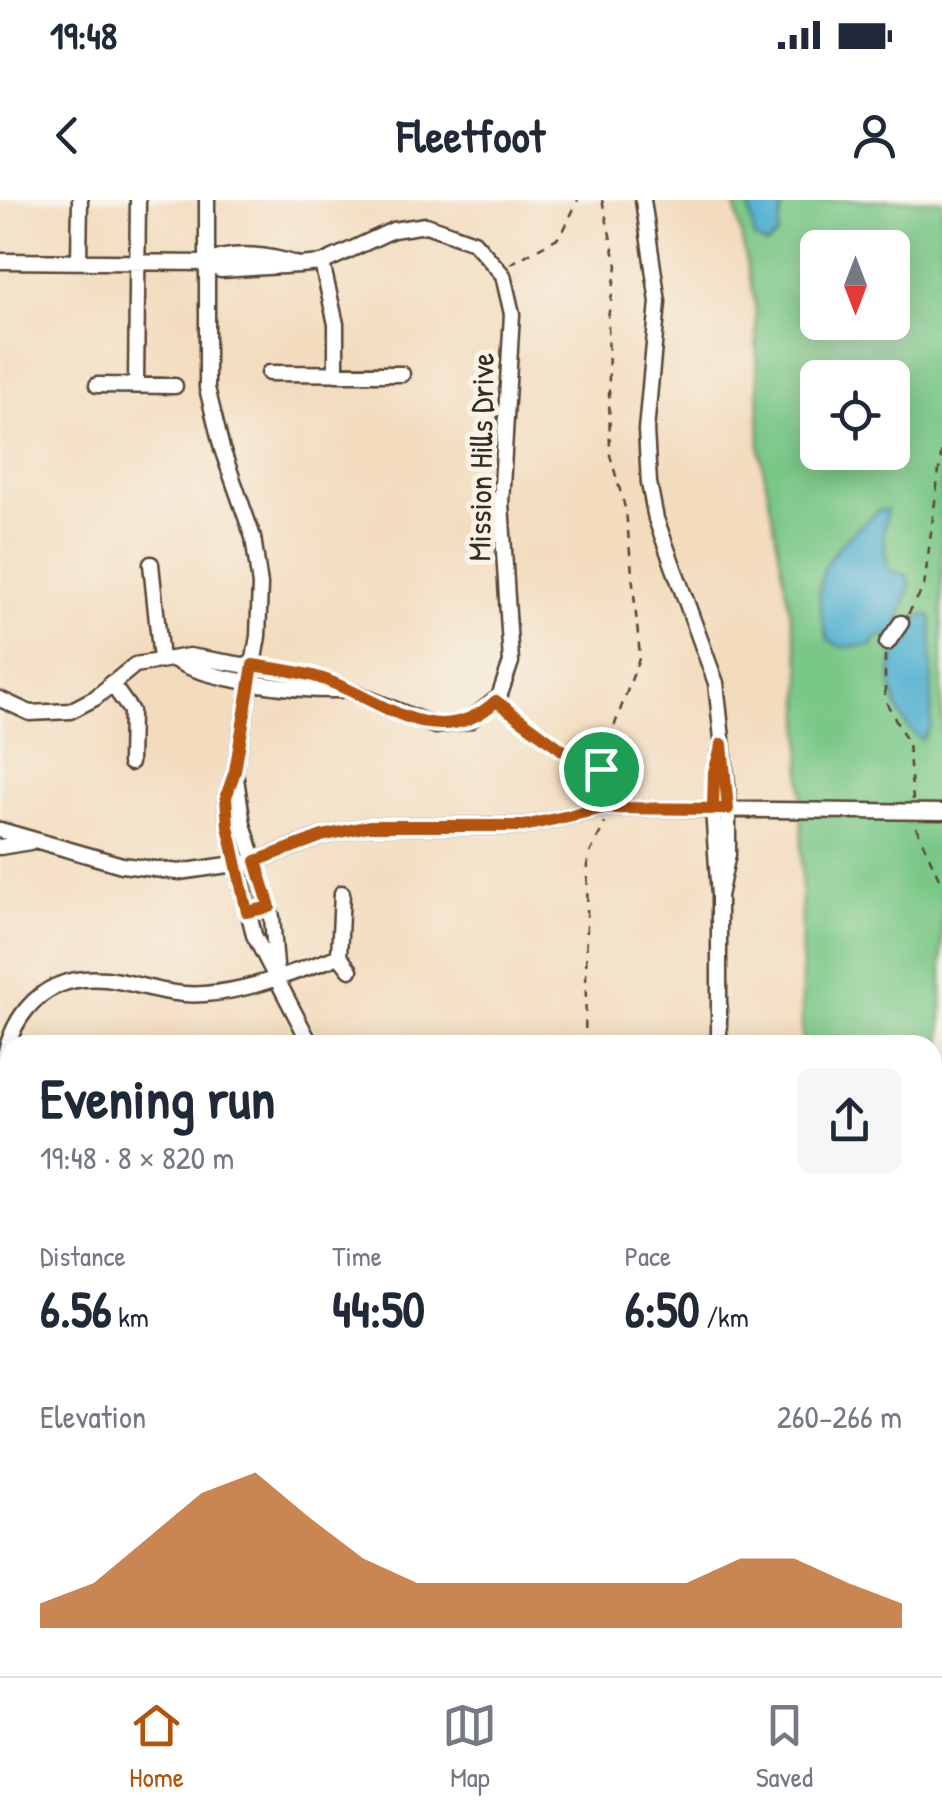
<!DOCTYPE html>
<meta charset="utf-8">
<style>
:root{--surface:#fff;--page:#f6f6f7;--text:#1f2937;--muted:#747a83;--line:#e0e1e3;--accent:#b45309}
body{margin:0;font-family:"Patrick Hand",sans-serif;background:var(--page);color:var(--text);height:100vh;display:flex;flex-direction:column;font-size:38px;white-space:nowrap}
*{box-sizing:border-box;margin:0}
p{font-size:32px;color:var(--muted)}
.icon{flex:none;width:55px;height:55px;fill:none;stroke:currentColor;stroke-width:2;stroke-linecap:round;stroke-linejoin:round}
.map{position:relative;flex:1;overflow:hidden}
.panel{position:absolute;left:0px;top:835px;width:942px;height:642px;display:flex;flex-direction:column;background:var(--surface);border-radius:30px 30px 0 0;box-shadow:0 5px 25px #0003}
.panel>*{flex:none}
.needle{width:65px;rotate:180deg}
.controls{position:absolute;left:800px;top:30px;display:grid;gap:20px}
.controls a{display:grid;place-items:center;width:110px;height:110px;border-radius:15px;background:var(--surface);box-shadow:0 5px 25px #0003;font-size:50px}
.pin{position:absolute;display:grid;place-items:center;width:85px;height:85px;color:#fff;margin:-42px;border:5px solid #fff;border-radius:50%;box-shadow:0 2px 10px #0007}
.round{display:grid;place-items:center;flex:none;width:105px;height:105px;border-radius:15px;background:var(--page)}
.overview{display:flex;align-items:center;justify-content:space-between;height:170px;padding:0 40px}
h1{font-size:55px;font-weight:800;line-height:75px}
.stats{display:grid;grid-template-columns:repeat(3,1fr);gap:15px;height:170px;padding:10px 40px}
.stats div{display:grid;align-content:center}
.stats b{font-size:50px;font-weight:800}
.stats small{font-size:28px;font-weight:400}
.stats p{font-size:28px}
.chart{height:280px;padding:20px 40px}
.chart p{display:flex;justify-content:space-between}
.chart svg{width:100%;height:180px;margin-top:10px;fill:var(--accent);opacity:.7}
.status{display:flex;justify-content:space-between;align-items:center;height:70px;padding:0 50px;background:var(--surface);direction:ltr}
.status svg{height:28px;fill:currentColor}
header{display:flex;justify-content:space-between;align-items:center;height:130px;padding:0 40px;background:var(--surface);font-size:45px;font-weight:800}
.dock{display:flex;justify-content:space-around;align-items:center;height:140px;border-top:2px solid var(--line);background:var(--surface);font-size:28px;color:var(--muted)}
.dock a{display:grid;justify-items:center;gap:5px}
.dock .active{color:var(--accent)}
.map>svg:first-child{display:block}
.green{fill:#7ac887;stroke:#5a7952;stroke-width:2.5;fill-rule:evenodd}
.water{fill:#51b0d0;stroke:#466d77;stroke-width:2.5}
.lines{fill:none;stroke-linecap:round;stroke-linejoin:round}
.minor-casing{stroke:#574536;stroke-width:19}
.path{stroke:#574536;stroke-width:2.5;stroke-dasharray:8 8;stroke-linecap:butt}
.minor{stroke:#fff;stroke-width:14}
.route-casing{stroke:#fff;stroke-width:20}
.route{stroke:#b45309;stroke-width:12}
.labels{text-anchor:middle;stroke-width:10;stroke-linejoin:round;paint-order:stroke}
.street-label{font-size:32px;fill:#3b2a1e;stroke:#f7f3e8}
</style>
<div class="status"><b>19:48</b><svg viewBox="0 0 49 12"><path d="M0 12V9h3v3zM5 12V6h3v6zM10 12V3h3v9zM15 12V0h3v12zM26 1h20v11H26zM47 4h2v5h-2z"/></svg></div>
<header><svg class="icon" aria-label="back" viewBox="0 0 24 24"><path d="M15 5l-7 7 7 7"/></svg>Fleetfoot<svg class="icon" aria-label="person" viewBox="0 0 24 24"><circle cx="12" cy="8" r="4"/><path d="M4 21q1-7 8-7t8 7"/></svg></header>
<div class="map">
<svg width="942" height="1476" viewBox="0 0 942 1476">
<rect width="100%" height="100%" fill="#f7f3e8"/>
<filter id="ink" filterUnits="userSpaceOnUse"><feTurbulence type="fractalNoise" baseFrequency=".01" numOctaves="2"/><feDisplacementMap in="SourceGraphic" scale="20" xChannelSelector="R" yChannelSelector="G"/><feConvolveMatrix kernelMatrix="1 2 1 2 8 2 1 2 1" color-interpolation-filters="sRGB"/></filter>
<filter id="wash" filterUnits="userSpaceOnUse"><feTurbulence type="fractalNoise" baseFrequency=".0048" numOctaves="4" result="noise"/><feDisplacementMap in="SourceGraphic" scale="40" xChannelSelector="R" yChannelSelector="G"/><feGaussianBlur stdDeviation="2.25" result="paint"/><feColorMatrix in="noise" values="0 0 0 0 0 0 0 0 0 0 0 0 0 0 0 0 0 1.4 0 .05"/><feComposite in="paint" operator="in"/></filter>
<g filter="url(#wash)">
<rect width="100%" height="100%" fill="#f3dcbe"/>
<path class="green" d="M734 0H942V1251L933 1263 932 845H802L801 468 760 251 755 103ZM818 48H892V122H818ZM818 178H892V252H818Z
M933 1439H942V1476H650V1468H932Z"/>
<path class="water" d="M748 0H783L778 35 767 45 755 39Z
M887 309 883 334 888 369 907 375 911 384 899 421 907 427 923 414 932 417 931 526 922 540C900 526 888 492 892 467 893 458 898 453 899 443L888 436 875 438 872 446 841 447 828 440C806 371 828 352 878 311Z"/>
</g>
<g filter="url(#ink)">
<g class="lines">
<defs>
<path id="minor" d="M207 0V188L222 249 253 337 260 385 258 436 235 571 226 597 228 626 254 735 311 845
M643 0 658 102 646 230 649 283 656 319 716 483 728 594V654L719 696
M0 61 205 63C234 50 270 55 299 65L221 70 205 63
M79 61 80 0
M322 63 336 124V174
M269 173 402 174
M97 185 175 186
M136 185 138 0
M151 364 161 460
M887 443 901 423
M175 460C209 481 299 491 340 490
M111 483 131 511 130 563
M0 499 30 513 70 511 95 498 135 465 189 456 319 478 435 526 469 521 499 497 511 462 501 303 512 114 503 75 474 42 426 25 393 30 322 63 299 65
M235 572 243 624 272 717 276 765
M0 630 122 665 179 672 256 661 322 636 369 626H524L605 608 942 612
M0 647 30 642
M339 756 350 770
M719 845V696L713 609 720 550
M10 982C0 955 1 921 1 891 1 829 34 772 106 779 139 783 169 797 204 794 248 791 288 774 329 760L339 756 342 693
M0 1116H10
M0 1217H10
M0 1319H10
M519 1476 521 1468"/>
</defs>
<use href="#minor" class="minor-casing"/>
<path class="path" d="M602 0 617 66 608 117 610 255 626 311 640 456 603 557V595
M510 64 561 36 578 0
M908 414 924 387 942 247
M885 455V500L908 543 913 600
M507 509 584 566 600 569
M916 627 942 685
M585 845 588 657 605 623
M932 1227 942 1215
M0 1428H10
M932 1458 942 1460
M617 1476V1468
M750 1476 757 1468
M795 1476 801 1468"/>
<use href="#minor" class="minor"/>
</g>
</g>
<g class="lines" filter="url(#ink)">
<defs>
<path id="route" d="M601 569 580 563 496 501C437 555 383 500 323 479 301 471 276 469 253 465L235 571 226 597 228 626 247 712 270 707 256 661 322 636 369 626H524L604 608 728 609 722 544 714 572 713 609 604 608 601 569"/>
</defs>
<use href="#route" class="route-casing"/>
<use href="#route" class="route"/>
</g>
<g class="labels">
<g class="street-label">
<text transform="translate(481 257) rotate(-89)" y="11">Mission Hills Drive</text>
</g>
</g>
</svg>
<div class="controls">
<a><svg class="needle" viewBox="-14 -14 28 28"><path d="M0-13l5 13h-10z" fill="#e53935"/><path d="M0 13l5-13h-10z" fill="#747a83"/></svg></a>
<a><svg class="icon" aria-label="locate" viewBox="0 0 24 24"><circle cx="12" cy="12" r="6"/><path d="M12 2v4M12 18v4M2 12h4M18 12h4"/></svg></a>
</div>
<div class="pin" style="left:601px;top:569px;background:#1e9e55"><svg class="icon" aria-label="arrive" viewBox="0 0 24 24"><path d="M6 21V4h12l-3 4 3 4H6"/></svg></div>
<section class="panel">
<div class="overview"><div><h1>Evening run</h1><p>19:48 · 8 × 820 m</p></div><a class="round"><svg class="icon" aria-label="share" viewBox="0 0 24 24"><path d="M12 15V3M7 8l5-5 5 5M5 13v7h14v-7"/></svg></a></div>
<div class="stats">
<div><p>Distance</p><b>6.56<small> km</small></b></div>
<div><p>Time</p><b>44:50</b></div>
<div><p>Pace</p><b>6:50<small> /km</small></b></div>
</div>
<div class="chart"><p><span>Elevation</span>260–266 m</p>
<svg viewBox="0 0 160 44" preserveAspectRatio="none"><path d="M0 44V38L10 33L20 22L30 11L40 6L50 17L60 27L70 33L80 33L90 33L100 33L110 33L120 33L130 27L140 27L150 33L160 38V44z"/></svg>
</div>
</section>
</div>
<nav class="dock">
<a class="active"><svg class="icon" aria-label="home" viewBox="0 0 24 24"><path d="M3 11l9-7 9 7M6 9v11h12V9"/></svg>Home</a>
<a><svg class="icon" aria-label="map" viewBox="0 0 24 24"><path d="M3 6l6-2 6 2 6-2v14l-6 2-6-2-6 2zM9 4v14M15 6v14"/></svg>Map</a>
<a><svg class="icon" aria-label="saved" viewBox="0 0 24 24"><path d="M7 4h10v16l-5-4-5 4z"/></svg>Saved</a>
</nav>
